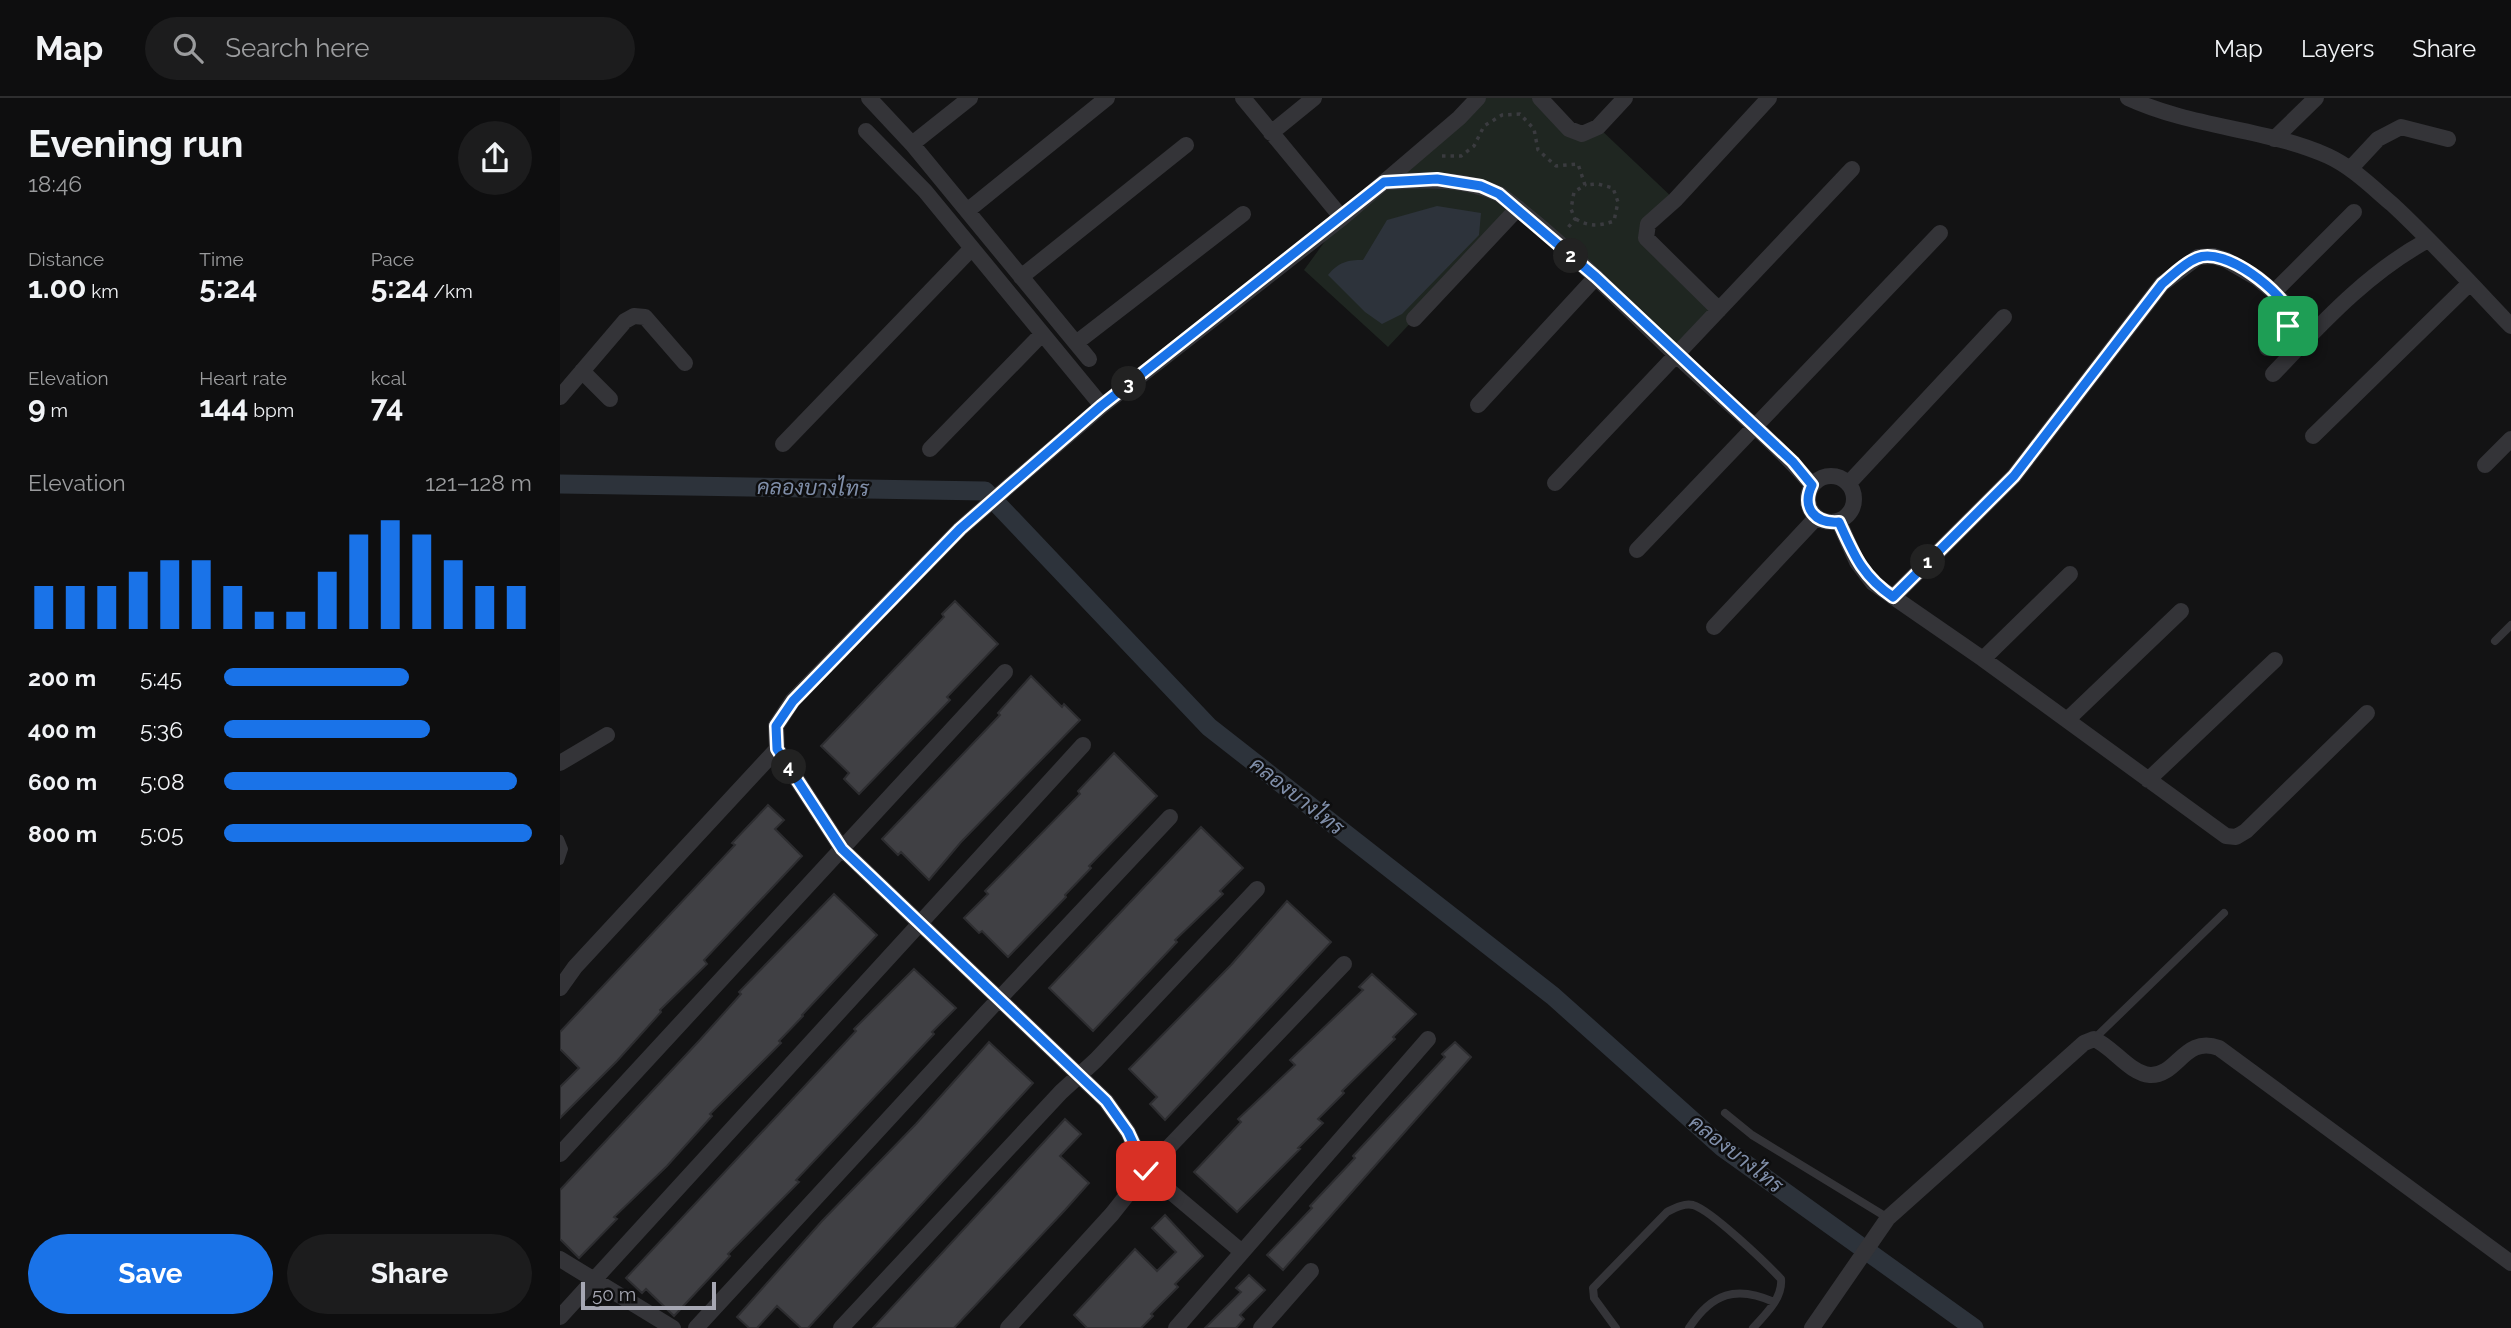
<!DOCTYPE html>
<meta charset="utf-8">
<style>
:root{--surface:#0e0e0f;--page:#1c1c1d;--text:#f1f3f6;--muted:#9b9c9e;--line:#2e2e2f;--accent:#1a73e8}
body{margin:0;font-family:Raleway,Sarabun,sans-serif;background:var(--page);color:var(--text);height:100vh;display:flex;flex-direction:column;font-size:26px;white-space:nowrap}
*{box-sizing:border-box;margin:0}
p{font-size:23px;color:var(--muted)}
.icon{flex:none;width:38px;height:38px;fill:none;stroke:currentColor;stroke-width:2;stroke-linecap:round;stroke-linejoin:round}
.map{position:relative;flex:1;overflow:hidden}
.panel{display:flex;flex-direction:column;background:var(--surface);width:560px}
.panel>*{flex:none}
.scale{position:absolute;left:21px;bottom:18px;width:135px;box-sizing:border-box;padding-left:7px;border:4px solid #a6a7b3;border-top:0;font-size:19px;line-height:24px;white-space:nowrap;color:#a6a7b3;-webkit-text-stroke:5px #0e0e0f;paint-order:stroke}
.pin{position:absolute;display:grid;place-items:center;width:60px;height:60px;color:#fff;margin:-30px;border-radius:14px;box-shadow:0 4px 10px #0006}
.km{position:absolute;width:35px;height:35px;margin:-18px;border-radius:50%;background:#222;color:#fff;font-size:19px;line-height:35px;text-align:center}
.round{display:grid;place-items:center;flex:none;width:74px;height:74px;border-radius:37px;background:var(--page)}
.overview{display:flex;align-items:center;justify-content:space-between;height:119px;padding:0 28px}
h1{font-size:38px;font-weight:700;line-height:52px}
.metrics{display:grid;grid-template-columns:repeat(3,1fr);gap:10px;height:119px;padding:7px 28px}
.metrics div{display:grid;align-content:center}
.metrics b{font-size:30px;font-weight:700}
.metrics small{font-size:19px;font-weight:400}
.metrics p{font-size:19px}
.chart{height:196px;padding:14px 28px}
.chart p{display:flex;justify-content:space-between}
.chart svg{width:100%;height:126px;margin-top:7px;stroke:var(--accent);stroke-width:6}
.action{display:flex;gap:14px;margin-top:auto;padding:14px 28px}
.action a{flex:1;height:80px;border-radius:42px;background:var(--accent);color:#fff;font-size:28px;font-weight:700;line-height:80px;text-align:center}
.action a+a{background:var(--page);color:var(--text)}
ul{padding:0 28px;list-style:none;font-size:23px}
li{display:grid;grid-template-columns:112px 84px 1fr;align-items:center;height:52px}
li i{height:18px;border-radius:9px;background:var(--accent)}
header{display:flex;align-items:center;gap:42px;box-sizing:border-box;height:98px;padding:0 35px;background:var(--surface);border-bottom:2px solid var(--line)}
header strong{font-size:33px}
nav{display:flex;gap:38px;margin-inline-start:auto;font-size:24px}
.search{width:490px;height:63px;background:var(--page);display:flex;align-items:center;gap:18px;box-sizing:border-box;padding:0 24px;border-radius:38px;color:var(--muted);font-size:26px}
main{display:flex;flex:1;min-height:0}
.map>svg:first-child{display:block}
.green{fill:#1f2621}
.water{fill:#2d333b}
.lines{fill:none;stroke-linecap:round;stroke-linejoin:round}
.canal{stroke:#2d333b;stroke-width:19}
.building{fill:#404044;stroke:#2d2d30;stroke-width:2}
.path{stroke:#3a3b3f;stroke-width:3.5;stroke-dasharray:3.5 5;stroke-linecap:butt}
.lane{stroke:#343438;stroke-width:8}
.street{stroke:#343438;stroke-width:16}
.route-casing{stroke:#fff;stroke-width:14}
.route{stroke:#1a73e8;stroke-width:9}
.labels{text-anchor:middle;stroke-width:5;stroke-linejoin:round;paint-order:stroke}
.water-label{font-size:21px;font-style:italic;fill:#808faa;stroke:#0e0e0f}
</style>
<header>
<strong>Map</strong>
<div class="search"><svg class="icon" aria-label="search" viewBox="0 0 24 24"><circle cx="10" cy="10" r="6"/><path d="M15 15l6 6"/></svg>Search here</div>
<nav><a>Map</a><a>Layers</a><a>Share</a></nav>
</header>
<main>
<section class="panel">
<div class="overview"><div><h1>Evening run</h1><p>18:46</p></div><a class="round"><svg class="icon" aria-label="share" viewBox="0 0 24 24"><path d="M12 15V3M7 8l5-5 5 5M5 13v7h14v-7"/></svg></a></div>
<div class="metrics">
<div><p>Distance</p><b>1.00<small> km</small></b></div>
<div><p>Time</p><b>5:24</b></div>
<div><p>Pace</p><b>5:24<small> /km</small></b></div>
</div>
<div class="metrics">
<div><p>Elevation</p><b>9<small> m</small></b></div>
<div><p>Heart rate</p><b>144<small> bpm</small></b></div>
<div><p>kcal</p><b>74</b></div>
</div>
<div class="chart"><p><span>Elevation</span>121–128 m</p>
<svg viewBox="0 0 160 44" preserveAspectRatio="none"><path d="M5 44V29M15 44V29M25 44V29M35 44V24M45 44V20M55 44V20M65 44V29M75 44V38M85 44V38M95 44V24M105 44V11M115 44V6M125 44V11M135 44V20M145 44V29M155 44V29"/></svg>
</div>
<ul>
<li><b>200 m</b>5:45<i style="width:60%"></i></li>
<li><b>400 m</b>5:36<i style="width:67%"></i></li>
<li><b>600 m</b>5:08<i style="width:95%"></i></li>
<li><b>800 m</b>5:05<i style="width:100%"></i></li>
</ul>
<div class="action"><a>Save</a><a>Share</a></div>
</section>
<div class="map">
<svg width="1951" height="1230" viewBox="0 0 1951 1230">
<rect width="100%" height="100%" fill="#131314"/>
<path class="green" d="M918 0H982L1026 42 1038 29 1115 102 1084 136 1166 206 1115 256 958 110 828 249 744 172 782 120Z"/>
<path class="water" d="M877 108 921 115 919 137 842 216 822 226 805 214 768 177C779 164 787 162 803 162L827 122Z"/>
<g class="lines">
<path class="canal" d="M0 386 425 393 649 629 993 898 1162 1049 1414 1230"/>
</g>
<path class="building" d="M395 503 438 546 387 599 390 602 299 696 284 681 289 675 261 648 384 519 382 516Z
M471 578 502 609 504 606 520 622 401 744 369 782 341 754 338 757 322 741 440 617 438 615Z
M554 655 597 698 529 768 531 770 505 797 506 799 448 859 422 833 419 835 404 820 428 796 425 793 520 696 518 693Z
M208 707 224 722 215 731 242 758 144 862 147 866 100 912 101 914 57 963 0 1020V989L19 970 0 951V934L175 747 172 745Z
M641 729 683 770 660 793 663 796 615 842 617 844 533 933 489 890Z
M274 796 317 837 242 917 243 918 219 943 221 945 150 1016 152 1018 107 1068 54 1119 57 1121 19 1160 0 1141V1092L138 944 181 896 179 894Z
M727 803 771 844 605 1022 590 1006 597 999 569 971 671 867Z
M354 871 396 910 372 934 374 936 236 1082 239 1084 168 1156 170 1158 114 1218 86 1191 82 1195 66 1180 296 933 294 931Z
M812 876 856 916 833 939 835 941 782 993 784 995 758 1021 763 1025 738 1050 740 1051 677 1114 634 1074 681 1024 678 1021 735 967 730 962 803 892 799 889Z
M429 944 473 985 248 1230H241L217 1208 197 1230H189L177 1219 262 1123 356 1026Z
M895 944 911 959 723 1172 707 1157 752 1110 750 1108 795 1060 793 1058 885 959 882 956Z
M505 1021 521 1036 500 1058 529 1085 505 1112 394 1230H313Z
M605 1117 643 1158 615 1186 618 1189 591 1216 593 1218 581 1230H527L514 1217 575 1151 597 1173 616 1154 592 1130Z
M689 1177 705 1192 680 1217 684 1221 676 1230H645L681 1194 676 1190Z"/>
<g class="lines">
<path class="path" d="M882 58H901L914 48 924 28 942 17 960 16 974 31 978 52 996 68 1018 66 1025 87 1014 94 1011 111 1015 121 1006 132
M1016 121C1029 129 1040 128 1054 123L1058 104 1053 90 1038 86 1025 87"/>
<path class="lane" d="M1935 543 1951 527
M0 741 4 751 0 763
M1534 941 1664 815
M1165 1015 1192 1037 1328 1120
M1056 1230 1034 1200 1033 1190 1107 1114C1115 1110 1124 1105 1133 1107 1151 1112 1207 1166 1221 1181 1223 1200 1205 1217 1193 1230
M1129 1230C1152 1195 1176 1187 1214 1204"/>
<path class="street" d="M309 0 352 46 529 261
M683 0 782 120
M980 0 1009 31 1022 36 1038 29 1065 0
M1568 0C1633 30 1705 30 1768 58 1792 69 1812 89 1832 106 1874 145 1912 187 1951 228
M306 33 365 93 542 308
M711 35 754 0
M1714 41 1756 0
M352 46 410 0
M1790 71 1818 41 1841 29 1888 41
M824 84C864 82 901 79 939 96 1002 142 1056 200 1113 254 1159 298 1210 338 1252 387
M407 113 547 0
M461 179 626 47
M1159 212 1086 140 1088 126 1115 102 1209 0
M854 221 958 110
M516 245 683 116
M1707 250 1728 228 1732 219 1729 210 1714 194
M22 273 50 301
M1713 276C1761 226 1807 175 1868 142
M0 299 65 223 74 218 85 219 125 265
M918 307 1036 179
M1753 338 1910 185
M223 346 412 150
M370 351 482 236
M1925 367 1951 341
M1248 401a23 23 0 1 1 46 0a23 23 0 1 1-46 0Z
M995 385 1292 71
M1289 385 1444 219
M1279 424 1297 464 1313 485 1423 561 1666 738 1676 739 1686 733 1807 615
M1077 452 1380 135
M1333 499 1454 378 1602 186 1638 159 1653 158 1666 162 1697 180 1714 194 1794 114
M1154 529 1256 420
M1423 561 1510 476
M1507 622 1621 513
M0 665 47 637
M1588 682 1715 562
M0 890 15 869 217 651
M0 1056 445 574
M682 1154 586 1073 568 1034 546 1003 282 751 217 651 216 628 233 602 400 431 449 388 542 308 782 120 899 20 918 0
M0 1161 113 1230
M0 1219 523 647
M136 1230 425 916 610 719
M281 1230 501 994 536 962 697 791
M448 1230 552 1116 586 1073 784 866
M616 1230 868 941
M701 1230 751 1173
M1252 1230 1328 1120 1524 945 1534 941C1553 949 1569 975 1590 977 1618 978 1624 937 1659 950L1951 1165"/>
</g>
<g class="lines">
<defs>
<path id="route" d="M586 1073 568 1034 546 1003 282 751 217 651 216 628 233 603 400 431 449 388 541 308 824 84 877 81 921 88 939 96 1036 179 1233 364 1252 387C1241 410 1255 426 1279 424 1294 457 1302 478 1333 499L1454 378 1602 186C1613 177 1624 165 1637 160 1665 148 1723 194 1732 219L1728 228"/>
</defs>
<use href="#route" class="route-casing"/>
<use href="#route" class="route"/>
</g>
<g class="labels">
<g class="water-label">
<text transform="translate(253 390) rotate(1)" y="7">คลองบางไทร</text>
<text transform="translate(737 698) rotate(38)" y="7">คลองบางไทร</text>
<text transform="translate(1176 1056) rotate(38)" y="7">คลองบางไทร</text>
</g>
</g>
</svg>
<div class="scale">50 m</div>
<div class="pin" style="left:1728px;top:228px;background:#1e9e55"><svg class="icon" aria-label="arrive" viewBox="0 0 24 24"><path d="M6 21V4h12l-3 4 3 4H6"/></svg></div>
<div class="pin" style="left:586px;top:1073px;background:#d93025"><svg class="icon" aria-label="check" viewBox="0 0 24 24"><path d="M5 12l5 5 9-10"/></svg></div>
<b class="km" style="left:1368px;top:464px">1</b>
<b class="km" style="left:1011px;top:158px">2</b>
<b class="km" style="left:569px;top:286px">3</b>
<b class="km" style="left:229px;top:669px">4</b>
</div>
</main>
